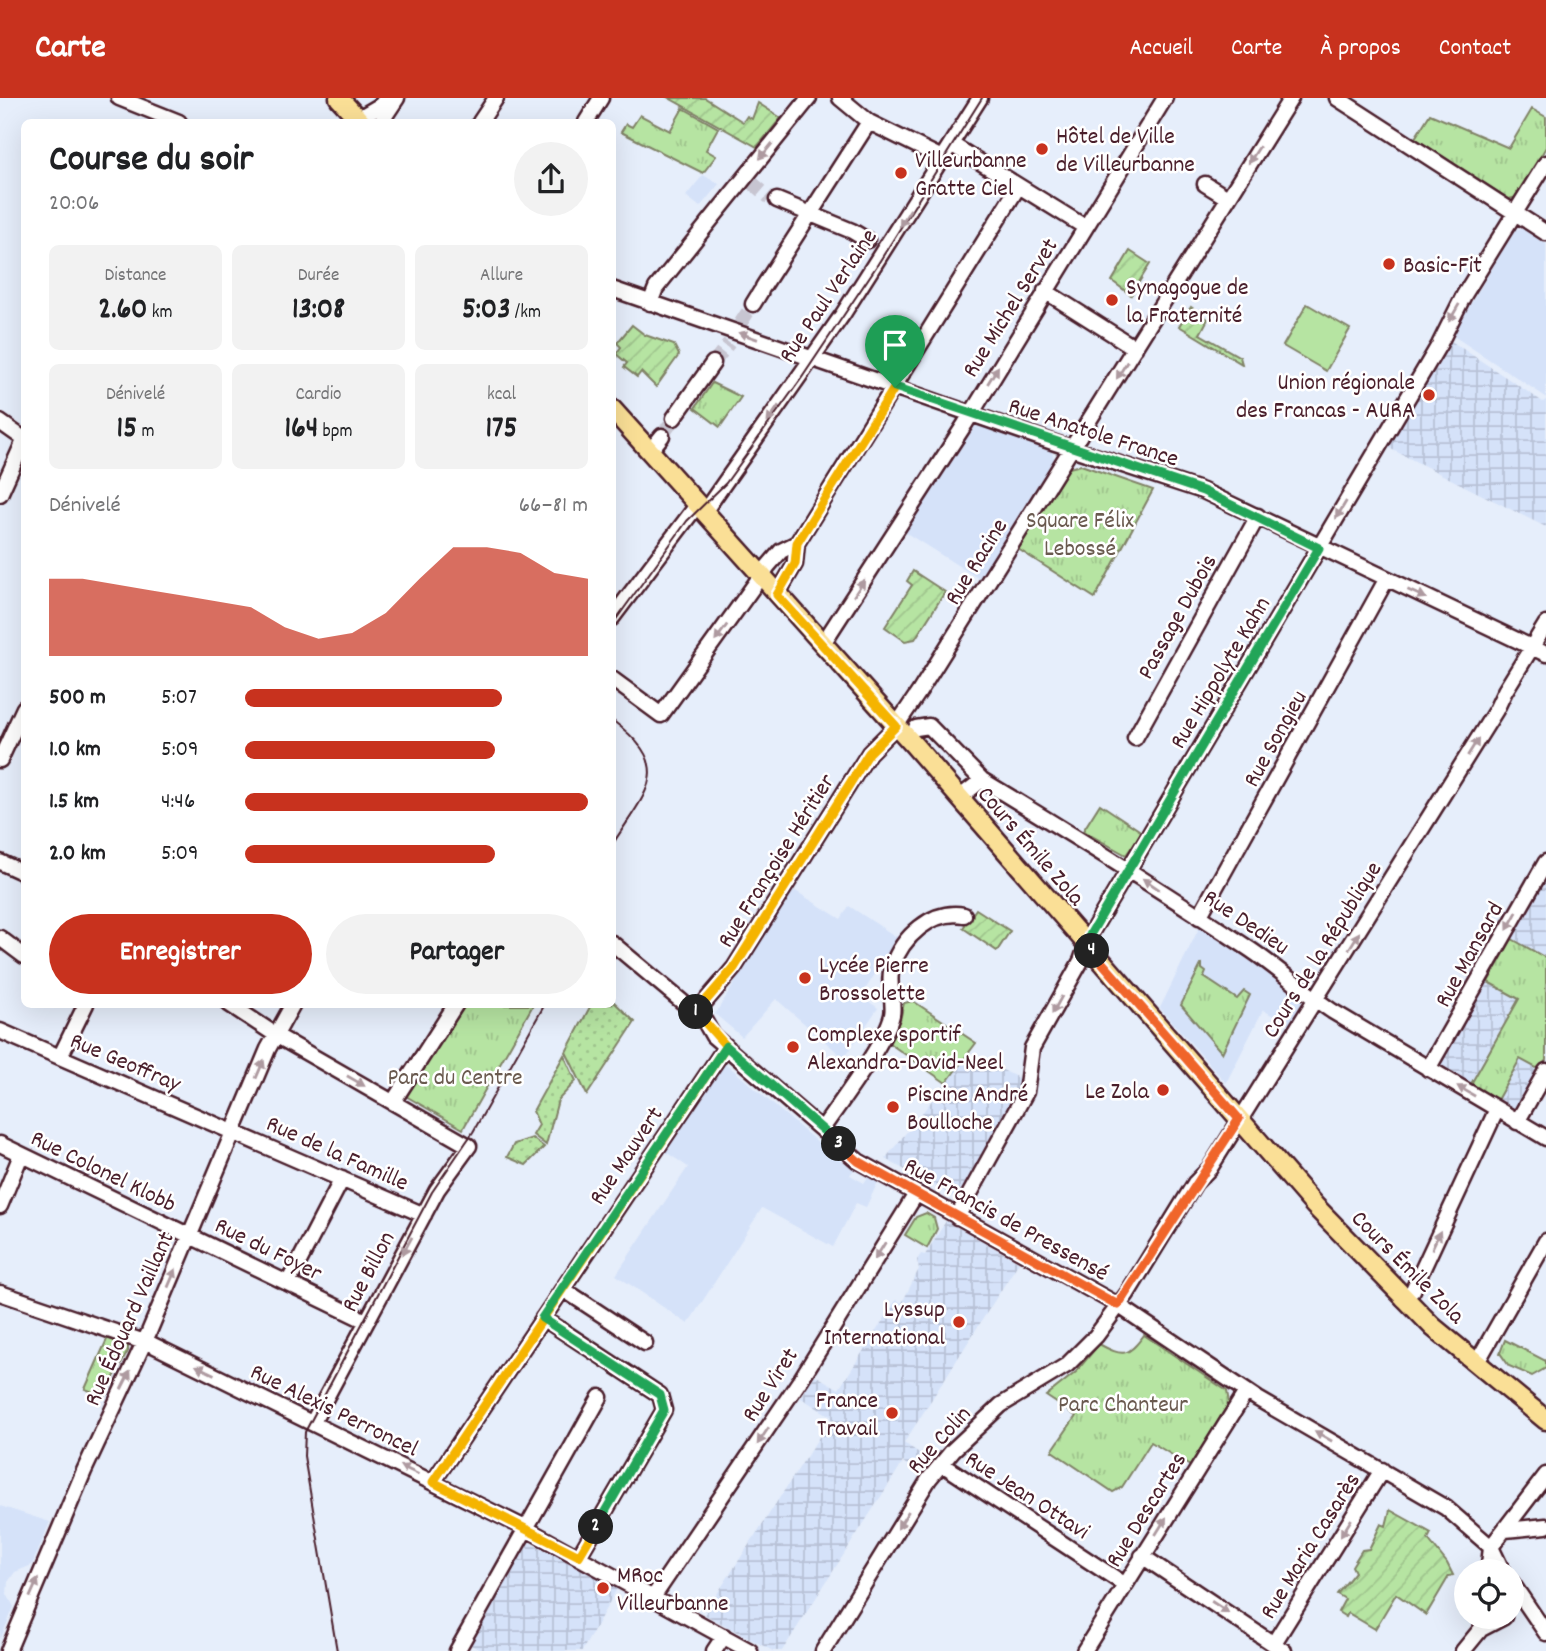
<!DOCTYPE html>
<html lang="fr">
<meta charset="utf-8">
<style>
:root{--surface:#fff;--page:#f2f2f2;--text:#202124;--muted:#757577;--accent:#c8321e}
body{margin:0;font-family:Dekko,sans-serif;background:var(--page);color:var(--text);height:100vh;display:flex;flex-direction:column;font-size:26px;white-space:nowrap}
*{box-sizing:border-box;margin:0}
p{font-size:23px;color:var(--muted)}
.icon{flex:none;width:38px;height:38px;fill:none;stroke:currentColor;stroke-width:2;stroke-linecap:round;stroke-linejoin:round}
.map{position:relative;flex:1;overflow:hidden}
.panel{position:absolute;left:21px;top:21px;width:595px;height:889px;display:flex;flex-direction:column;background:var(--surface);border-radius:10px;box-shadow:0 7px 28px #0002}
.panel>*{flex:none}
.controls{position:absolute;left:1454px;top:1461px;display:grid;gap:14px}
.controls a{display:grid;place-items:center;width:70px;height:70px;border-radius:50%;background:var(--surface);box-shadow:0 7px 28px #0002;font-size:35px}
.pin{position:absolute;display:grid;place-items:center;width:60px;height:60px;color:#fff;margin:-72px -30px;border-radius:50% 50% 50% 0;rotate:-45deg;box-shadow:0 0 7px #0007}
.pin .icon{rotate:45deg}
.km{position:absolute;width:35px;height:35px;margin:-18px;border-radius:50%;background:#222;color:#fff;font-size:19px;line-height:35px;text-align:center}
.round{display:grid;place-items:center;flex:none;width:74px;height:74px;border-radius:37px;background:var(--page)}
.summary{display:flex;align-items:center;justify-content:space-between;height:119px;padding:0 28px}
h1{font-size:38px;font-weight:700;line-height:52px}
.metrics{display:grid;grid-template-columns:repeat(3,1fr);gap:10px;height:119px;padding:7px 28px}
.metrics div{display:grid;align-content:center;border-radius:10px;background:var(--page);text-align:center}
.metrics b{font-size:30px;font-weight:700}
.metrics small{font-size:19px;font-weight:400}
.metrics p{font-size:19px}
.chart{height:196px;padding:14px 28px}
.chart p{display:flex;justify-content:space-between}
.chart svg{width:100%;height:126px;margin-top:7px;fill:var(--accent);opacity:.7}
.button{display:flex;gap:14px;margin-top:auto;padding:14px 28px}
.button a{flex:1;height:80px;border-radius:42px;background:var(--accent);color:#fff;font-size:28px;font-weight:700;line-height:80px;text-align:center}
.button a+a{background:var(--page);color:var(--text)}
ul{padding:0 28px;list-style:none;font-size:23px}
li{display:grid;grid-template-columns:112px 84px 1fr;align-items:center;height:52px}
li i{height:18px;border-radius:9px;background:var(--accent)}
header{display:flex;align-items:center;gap:42px;box-sizing:border-box;height:98px;padding:0 35px;background:var(--accent);color:#fff}
header strong{font-size:33px}
nav{display:flex;gap:38px;margin-inline-start:auto;font-size:24px}
.map>svg:first-child{display:block}
.built{fill:#d5e2f9}
.industrial{fill:url(#industrial-grid)}
.grass{fill:url(#grass-dots);stroke:#808266;stroke-width:2}
.park{fill:url(#park-tufts);stroke:#808266;stroke-width:2}
.garden{fill:url(#garden-furrows);stroke:#808266;stroke-width:2}
.pitch{fill:#b6e4a2;stroke:#808266;stroke-width:2}
.lines{fill:none;stroke-linecap:round;stroke-linejoin:round}
.minor-tunnel{stroke:#c7c5d1;stroke-width:14;stroke-dasharray:14 7;stroke-linecap:butt}
.minor-casing{stroke:#4a1f2b;stroke-width:19}
.major-casing{stroke:#4a1f2b;stroke-width:23}
.minor{stroke:#fff;stroke-width:14}
.major{stroke:#fadf96;stroke-width:18}
.tram{stroke:#4a1f2b;stroke-width:2}
.oneway{fill:#ae9aa0}
.split-1-casing{stroke:#fff;stroke-width:14}
.split-2-casing{stroke:#fff;stroke-width:14}
.split-3-casing{stroke:#fff;stroke-width:14}
.split-4-casing{stroke:#fff;stroke-width:14}
.split-5-casing{stroke:#fff;stroke-width:14}
.split-1{stroke:#f5b400;stroke-width:9}
.split-2{stroke:#f5b400;stroke-width:9}
.split-3{stroke:#22a559;stroke-width:9}
.split-4{stroke:#f0652b;stroke-width:9}
.split-5{stroke:#22a559;stroke-width:9}
.poi-dot{fill:#c8321e;stroke:#fff;stroke-width:2.5}
.labels{text-anchor:middle;stroke-width:5;stroke-linejoin:round;paint-order:stroke}
.poi-label{font-size:24px;fill:#4a1f2b;stroke:#fff;text-anchor:start}
.street-label{font-size:24px;fill:#4a1f2b;stroke:#fff}
.park-label{font-size:24px;fill:#6a5a4f;stroke:#fff}
</style>
<header>
<strong>Carte</strong>
<nav><a>Accueil</a><a>Carte</a><a>À propos</a><a>Contact</a></nav>
</header>
<div class="map">
<svg width="1546" height="1553" viewBox="0 0 1546 1553">
<defs>
<pattern id="industrial-grid" width="8" height="8" patternUnits="userSpaceOnUse" patternTransform="scale(1.75)"><rect width="8" height="8" fill="#d5e2f9"/><path d="M0 4h8M4 0v8" fill="none" stroke="#b8c1d6"/></pattern>
<pattern id="grass-dots" width="8" height="8" patternUnits="userSpaceOnUse" patternTransform="scale(1.75)"><rect width="8" height="8" fill="#b6e4a2"/><path d="M2 2h.1M6 6h.1" fill="none" stroke="#9ec38c" stroke-width="1.8" stroke-linecap="round"/></pattern>
<pattern id="park-tufts" width="24" height="20" patternUnits="userSpaceOnUse" patternTransform="scale(1.75)"><rect width="24" height="20" fill="#b6e4a2"/><path d="M3 7l-1-3M5 7V3M7 7l1-3M15 17l-1-3M17 17v-4M19 17l1-3" fill="none" stroke="#9ec38c"/></pattern>
<pattern id="garden-furrows" width="10" height="10" patternUnits="userSpaceOnUse" patternTransform="scale(1.75)"><rect width="10" height="10" fill="#b6e4a2"/><path d="M-1 1l2-2M0 10L10 0M9 11l2-2" fill="none" stroke="#9ec38c"/></pattern>
</defs>
<rect width="100%" height="100%" fill="#e6eefb"/>
<filter id="ink" filterUnits="userSpaceOnUse"><feTurbulence type="fractalNoise" baseFrequency=".0143" numOctaves="2"/><feDisplacementMap in="SourceGraphic" scale="14" xChannelSelector="R" yChannelSelector="G"/><feConvolveMatrix kernelMatrix="1 2 1 2 8 2 1 2 1" color-interpolation-filters="sRGB"/></filter>
<g filter="url(#ink)">
<path class="built" d="M703 77 719 86 700 109 686 98Z
M1523 131 1546 146V299L1452 237 1515 132Z
M974 325 1051 351 1055 364 981 482 903 433Z
M794 792 841 821 849 808 898 840 861 898 878 910 844 960 776 901 742 939 715 916Z
M1200 828 1300 897 1302 905 1289 927 1263 912 1226 985 1160 910Z
M725 965 831 1056 854 1071 850 1077 864 1085 868 1079 878 1084 866 1109 856 1105 833 1149 762 1110 688 1226 616 1177 688 1069 666 1054Z
M0 1408 50 1424 32 1467 15 1474 8 1484 7 1496 14 1509 0 1542Z"/>
<path class="industrial" d="M1451 243 1543 304 1546 302V429L1387 349Z
M1546 780V962L1517 1013 1440 968Z
M970 955 1020 981 1018 995 961 1102 885 1061Z
M946 1123 1019 1164 904 1345 930 1362 921 1376 903 1364 782 1553H773L704 1516 832 1319 801 1300 815 1277 839 1291 896 1202 902 1205 919 1171 917 1162 921 1156 925 1157Z
M528 1444 618 1489 582 1553H482L471 1547Z"/>
<path class="grass" d="M613 903 635 924 587 997 566 954 591 907 612 906Z
M564 957 576 983 558 1002 546 1047 533 1037 539 1027 533 1013Z
M532 1040 544 1049 526 1067 507 1059 514 1046Z"/>
<path class="park" d="M683 10 718 30 706 52 716 58 703 75 621 34 626 26 632 29 640 17 670 33Z
M1532 11 1546 19V49L1517 99 1509 101 1415 40 1430 16 1509 50Z
M712 285 741 299 720 329 695 310Z
M1081 367 1153 392 1095 500 1018 451 1069 370Z
M1100 706 1142 734 1126 757 1083 733Z
M1512 841 1546 860V962L1540 972 1520 961 1497 1002 1471 986 1519 901 1488 884Z
M1202 865V871L1206 874 1204 879 1237 901 1244 893 1250 897 1222 955 1181 907Z
M913 903 976 945 946 985 886 943 900 922 904 905Z
M462 907H533L463 1031 404 997Z
M926 1115 934 1120 937 1131 927 1150 905 1137 916 1119Z
M1144 1237 1227 1293 1229 1305 1190 1368 1151 1344 1122 1389 1113 1394 1052 1353 1076 1318 1046 1298 1076 1274 1099 1246C1123 1259 1128 1259 1144 1237Z
M108 1239 128 1247V1253L104 1298 85 1291Z
M1505 1242 1546 1263V1270L1532 1278 1509 1268 1500 1255Z"/>
<path class="garden" d="M669 0H705L743 24 747 18 752 21 758 5 781 20 757 49Z
M1130 153 1150 166 1131 197 1112 183Z
M1191 209 1208 221 1200 236 1240 259 1242 266 1179 228Z
M632 227 645 237 674 247 679 257 656 289 641 274 637 279 624 269 627 265 616 256 621 249 617 245Z
M913 473 945 494 915 541 905 543 885 529 912 487 907 483Z
M976 811 1010 833 997 853 963 830Z
M1390 1412 1431 1435 1428 1441 1447 1465 1453 1477 1449 1478 1426 1517 1396 1496 1375 1531 1348 1515 1346 1519 1338 1514 1345 1501 1337 1496 1355 1474 1352 1468 1362 1452 1369 1451 1381 1426 1386 1428Z"/>
<path class="pitch" d="M1307 206 1350 231 1326 273 1283 248Z"/>
<g class="lines">
<path class="minor-tunnel" d="M751 84 770 100
M740 226 753 206
M713 265 729 245
M662 338 674 320"/>
<defs>
<path id="minor" d="M119 0 179 24
M840 0 869 24 942 60
M1337 0 1546 135
M352 24 381 7 386 0
M381 24 397 0
M480 24 496 0
M586 24 601 0
M951 46 1085 129
M1205 86 1226 99
M777 102 852 133 867 142
M763 189 869 24
M612 191 1055 345 1203 393 1546 556
M1045 193 1135 250
M650 205 656 190 809 0
M753 206 761 193
M674 320 713 265
M0 324 24 341
M650 353 662 338
M0 396 24 343
M704 414 843 216 980 0
M777 497 795 466 797 445 1018 89
M612 520 698 406
M822 547 965 326 1165 0
M612 581 661 617 768 468 781 453 797 445
M916 630 929 628 982 682
M1135 640 1258 418
M0 662 24 610
M959 700 982 682C1073 737 1163 793 1251 852 1279 871 1304 894 1332 913L1546 1040
M0 764 24 775
M1199 819 1386 482
M0 840 24 858
M612 845 704 922 713 938 858 1063 1118 1207 1258 1301 1446 1410 1491 1449 1503 1474
M229 906 279 939 469 1048 437 1092 313 1324
M692 919 734 870 869 655 896 628 919 594 1291 0
M0 933 424 1117
M60 959 86 906
M1428 971 1546 764
M393 1004 456 906
M1517 1024 1546 973
M822 1031C840 1005 886 944 892 917 895 904 887 885 892 869 902 839 932 811 964 817
M0 1046 366 1223
M0 1108 21 1057
M957 1119 1026 994 1032 950 1081 863 1091 835 1439 247 1464 197 1546 65
M288 1185 342 1081
M563 1191 645 1245
M0 1195 153 1247 525 1430 750 1553
M1403 1201 1413 1192 1497 1011
M543 1220 660 1297 664 1312 579 1458
M1476 1266 1546 1143
M942 1366 1124 1486
M433 1384 726 948
M1505 1432 1546 1428
M1491 1449 1546 1377
M1142 1458 1284 1553
M1488 1474 1491 1450
M1512 1485 1546 1535
M654 1498 801 1281 916 1096
M1481 1531 1504 1519
M1274 1545 1382 1372
M8 1553 84 1373 149 1234 268 951 293 906
M457 1553 600 1299
M714 1553 724 1538
M823 1553 929 1381 953 1352 1001 1307 1067 1267 1096 1238 1127 1196 1195 1085 1210 1070 1496 612 1505 593 1546 526
M1084 1553 1246 1294
M1463 1553 1481 1531 1485 1519"/>
<path id="major" d="M339 0 361 24
M612 311 913 646 1315 1108 1433 1229 1546 1322"/>
</defs>
<use href="#minor" class="minor-casing"/>
<use href="#major" class="major-casing"/>
<use href="#minor" class="minor"/>
<use href="#major" class="major"/>
<path class="tram" d="M612 527 687 423 726 385 801 281 876 169 982 0
M612 622C676 670 647 692 612 747
M337 1553 304 1358 305 1334 432 1094 473 1034 545 906"/>
</g>
<defs><path id="oneway-solid" d="M-6-.8H1V-3.2L6.5 0L1 3.2V.8H-6Z" transform="scale(1.75)"/></defs>
<g class="oneway">
<use href="#oneway-solid" transform="translate(766 53) rotate(129)"/>
<use href="#oneway-solid" transform="translate(1254 57) rotate(123)"/>
<use href="#oneway-solid" transform="translate(905 120) rotate(122)"/>
<use href="#oneway-solid" transform="translate(1454 215) rotate(120)"/>
<use href="#oneway-solid" transform="translate(748 238) rotate(-161)"/>
<use href="#oneway-solid" transform="translate(1122 272) rotate(122)"/>
<use href="#oneway-solid" transform="translate(993 277) rotate(-58)"/>
<use href="#oneway-solid" transform="translate(773 316) rotate(125)"/>
<use href="#oneway-solid" transform="translate(1341 412) rotate(121)"/>
<use href="#oneway-solid" transform="translate(859 490) rotate(-57)"/>
<use href="#oneway-solid" transform="translate(1417 496) rotate(24)"/>
<use href="#oneway-solid" transform="translate(721 535) rotate(126)"/>
<use href="#oneway-solid" transform="translate(1473 649) rotate(-58)"/>
<use href="#oneway-solid" transform="translate(1151 786) rotate(-146)"/>
<use href="#oneway-solid" transform="translate(1512 823) rotate(119)"/>
<use href="#oneway-solid" transform="translate(1354 843) rotate(-58)"/>
<use href="#oneway-solid" transform="translate(1057 907) rotate(119)"/>
<use href="#oneway-solid" transform="translate(260 971) rotate(-67)"/>
<use href="#oneway-solid" transform="translate(356 983) rotate(30)"/>
<use href="#oneway-solid" transform="translate(1466 993) rotate(-150)"/>
<use href="#oneway-solid" transform="translate(1436 1142) rotate(-65)"/>
<use href="#oneway-solid" transform="translate(407 1148) rotate(119)"/>
<use href="#oneway-solid" transform="translate(880 1153) rotate(122)"/>
<use href="#oneway-solid" transform="translate(172 1180) rotate(-67)"/>
<use href="#oneway-solid" transform="translate(205 1272) rotate(-154)"/>
<use href="#oneway-solid" transform="translate(126 1282) rotate(-63)"/>
<use href="#oneway-solid" transform="translate(763 1338) rotate(124)"/>
<use href="#oneway-solid" transform="translate(1323 1338) rotate(-150)"/>
<use href="#oneway-solid" transform="translate(409 1372) rotate(-154)"/>
<use href="#oneway-solid" transform="translate(903 1422) rotate(122)"/>
<use href="#oneway-solid" transform="translate(1161 1428) rotate(-58)"/>
<use href="#oneway-solid" transform="translate(1346 1430) rotate(122)"/>
<use href="#oneway-solid" transform="translate(34 1490) rotate(-66)"/>
<use href="#oneway-solid" transform="translate(1220 1509) rotate(33)"/>
</g>
</g>
<g class="lines" filter="url(#ink)">
<defs>
<path id="split-1" d="M696 914 734 870 869 655 896 628 777 497 795 466 797 445 895 289"/>
<path id="split-2" d="M596 1429 579 1458 433 1384 726 948 696 914"/>
<path id="split-3" d="M596 1429 664 1312 660 1297 542 1220 726 948 839 1046"/>
<path id="split-4" d="M839 1046 858 1063 881 1076 1118 1207 1239 1021 1092 853"/>
<path id="split-5" d="M895 289 1203 393 1319 450 1091 835 1086 846 1092 853"/>
</defs>
<use href="#split-1" class="split-1-casing"/>
<use href="#split-2" class="split-2-casing"/>
<use href="#split-3" class="split-3-casing"/>
<use href="#split-4" class="split-4-casing"/>
<use href="#split-5" class="split-5-casing"/>
<use href="#split-1" class="split-1"/>
<use href="#split-2" class="split-2"/>
<use href="#split-3" class="split-3"/>
<use href="#split-4" class="split-4"/>
<use href="#split-5" class="split-5"/>
</g>
<g class="poi-dot">
<circle cx="1042" cy="51" r="7"/>
<circle cx="901" cy="75" r="7"/>
<circle cx="1389" cy="166" r="7"/>
<circle cx="1112" cy="202" r="7"/>
<circle cx="1429" cy="297" r="7"/>
<circle cx="805" cy="880" r="7"/>
<circle cx="793" cy="949" r="7"/>
<circle cx="1163" cy="992" r="7"/>
<circle cx="893" cy="1009" r="7"/>
<circle cx="959" cy="1224" r="7"/>
<circle cx="892" cy="1315" r="7"/>
<circle cx="603" cy="1490" r="7"/>
</g>
<g class="labels">
<g class="poi-label">
<text x="1056" y="45">Hôtel de Ville<tspan x="1056" dy="28">de Villeurbanne</tspan></text>
<text x="915" y="69">Villeurbanne<tspan x="915" dy="28">Gratte Ciel</tspan></text>
<text x="1403" y="174">Basic-Fit</text>
<text x="1126" y="196">Synagogue de<tspan x="1126" dy="28">la Fraternité</tspan></text>
<text x="1415" y="291" text-anchor="end">Union régionale<tspan x="1415" dy="28">des Francas - AURA</tspan></text>
<text x="819" y="874">Lycée Pierre<tspan x="819" dy="28">Brossolette</tspan></text>
<text x="807" y="943">Complexe sportif<tspan x="807" dy="28">Alexandra-David-Neel</tspan></text>
<text x="1149" y="1000" text-anchor="end">Le Zola</text>
<text x="907" y="1003">Piscine André<tspan x="907" dy="28">Boulloche</tspan></text>
<text x="945" y="1218" text-anchor="end">Lyssup<tspan x="945" dy="28">International</tspan></text>
<text x="878" y="1309" text-anchor="end">France<tspan x="878" dy="28">Travail</tspan></text>
<text x="617" y="1484">MRoc<tspan x="617" dy="28">Villeurbanne</tspan></text>
</g>
<g class="street-label">
<text transform="translate(827 197) rotate(-56)" y="8">Rue Paul Verlaine</text>
<text transform="translate(1009 209) rotate(-58)" y="8">Rue Michel Servet</text>
<text transform="translate(1094 333) rotate(18)" y="8">Rue Anatole France</text>
<text transform="translate(975 463) rotate(-58)" y="8">Rue Racine</text>
<text transform="translate(1176 518) rotate(-61)" y="8">Passage Dubois</text>
<text transform="translate(1219 574) rotate(-59)" y="8">Rue Hippolyte Kahn</text>
<text transform="translate(1274 640) rotate(-61)" y="8">Rue Songieu</text>
<text transform="translate(1032 747) rotate(49)" y="8">Cours Émile Zola</text>
<text transform="translate(775 762) rotate(-58)" y="8">Rue Françoise Héritier</text>
<text transform="translate(1247 823) rotate(34)" y="8">Rue Dedieu</text>
<text transform="translate(1321 851) rotate(-58)" y="8">Cours de la République</text>
<text transform="translate(1468 856) rotate(-61)" y="8">Rue Mansard</text>
<text transform="translate(126 963) rotate(23)" y="8">Rue Geoffray</text>
<text transform="translate(338 1054) rotate(24)" y="8">Rue de la Famille</text>
<text transform="translate(625 1057) rotate(-56)" y="8">Rue Mauvert</text>
<text transform="translate(104 1072) rotate(26)" y="8">Rue Colonel Klobb</text>
<text transform="translate(1007 1120) rotate(29)" y="8">Rue Francis de Pressensé</text>
<text transform="translate(269 1150) rotate(26)" y="8">Rue du Foyer</text>
<text transform="translate(1409 1168) rotate(45)" y="8">Cours Émile Zola</text>
<text transform="translate(367 1173) rotate(-62)" y="8">Rue Billon</text>
<text transform="translate(128 1220) rotate(-66)" y="8">Rue Édouard Vaillant</text>
<text transform="translate(769 1286) rotate(-57)" y="8">Rue Viret</text>
<text transform="translate(335 1311) rotate(26)" y="8">Rue Alexis Perroncel</text>
<text transform="translate(938 1341) rotate(-48)" y="8">Rue Colin</text>
<text transform="translate(1028 1396) rotate(33)" y="8">Rue Jean Ottavi</text>
<text transform="translate(1145 1411) rotate(-58)" y="8">Rue Descartes</text>
<text transform="translate(1309 1447) rotate(-58)" y="8">Rue Maria Casarès</text>
</g>
<g class="park-label">
<text x="1080" y="429">Square Félix<tspan x="1080" dy="28">Lebossé</tspan></text>
<text x="455" y="986">Parc du Centre</text>
<text x="1123" y="1313">Parc Chanteur</text>
</g>
</g>
</svg>
<div class="controls">
<a><svg class="icon" aria-label="locate" viewBox="0 0 24 24"><circle cx="12" cy="12" r="6"/><path d="M12 2v4M12 18v4M2 12h4M18 12h4"/></svg></a>
</div>
<div class="pin" style="left:895px;top:289px;background:#1e9e55"><svg class="icon" aria-label="arrive" viewBox="0 0 24 24"><path d="M6 21V4h12l-3 4 3 4H6"/></svg></div>
<b class="km" style="left:696px;top:914px">1</b>
<b class="km" style="left:596px;top:1429px">2</b>
<b class="km" style="left:839px;top:1046px">3</b>
<b class="km" style="left:1092px;top:853px">4</b>
<section class="panel">
<div class="summary"><div><h1>Course du soir</h1><p>20:06</p></div><a class="round"><svg class="icon" aria-label="share" viewBox="0 0 24 24"><path d="M12 15V3M7 8l5-5 5 5M5 13v7h14v-7"/></svg></a></div>
<div class="metrics">
<div><p>Distance</p><b>2.60<small> km</small></b></div>
<div><p>Durée</p><b>13:08</b></div>
<div><p>Allure</p><b>5:03<small> /km</small></b></div>
</div>
<div class="metrics">
<div><p>Dénivelé</p><b>15<small> m</small></b></div>
<div><p>Cardio</p><b>164<small> bpm</small></b></div>
<div><p>kcal</p><b>175</b></div>
</div>
<div class="chart"><p><span>Dénivelé</span>66–81 m</p>
<svg viewBox="0 0 160 44" preserveAspectRatio="none"><path d="M0 44V17L10 17L20 19L30 21L40 23L50 25L60 27L70 34L80 38L90 36L100 29L110 17L120 6L130 6L140 8L150 15L160 17V44z"/></svg>
</div>
<ul>
<li><b>500 m</b>5:07<i style="width:75%"></i></li>
<li><b>1.0 km</b>5:09<i style="width:73%"></i></li>
<li><b>1.5 km</b>4:46<i style="width:100%"></i></li>
<li><b>2.0 km</b>5:09<i style="width:73%"></i></li>
</ul>
<div class="button"><a>Enregistrer</a><a>Partager</a></div>
</section>
</div>
